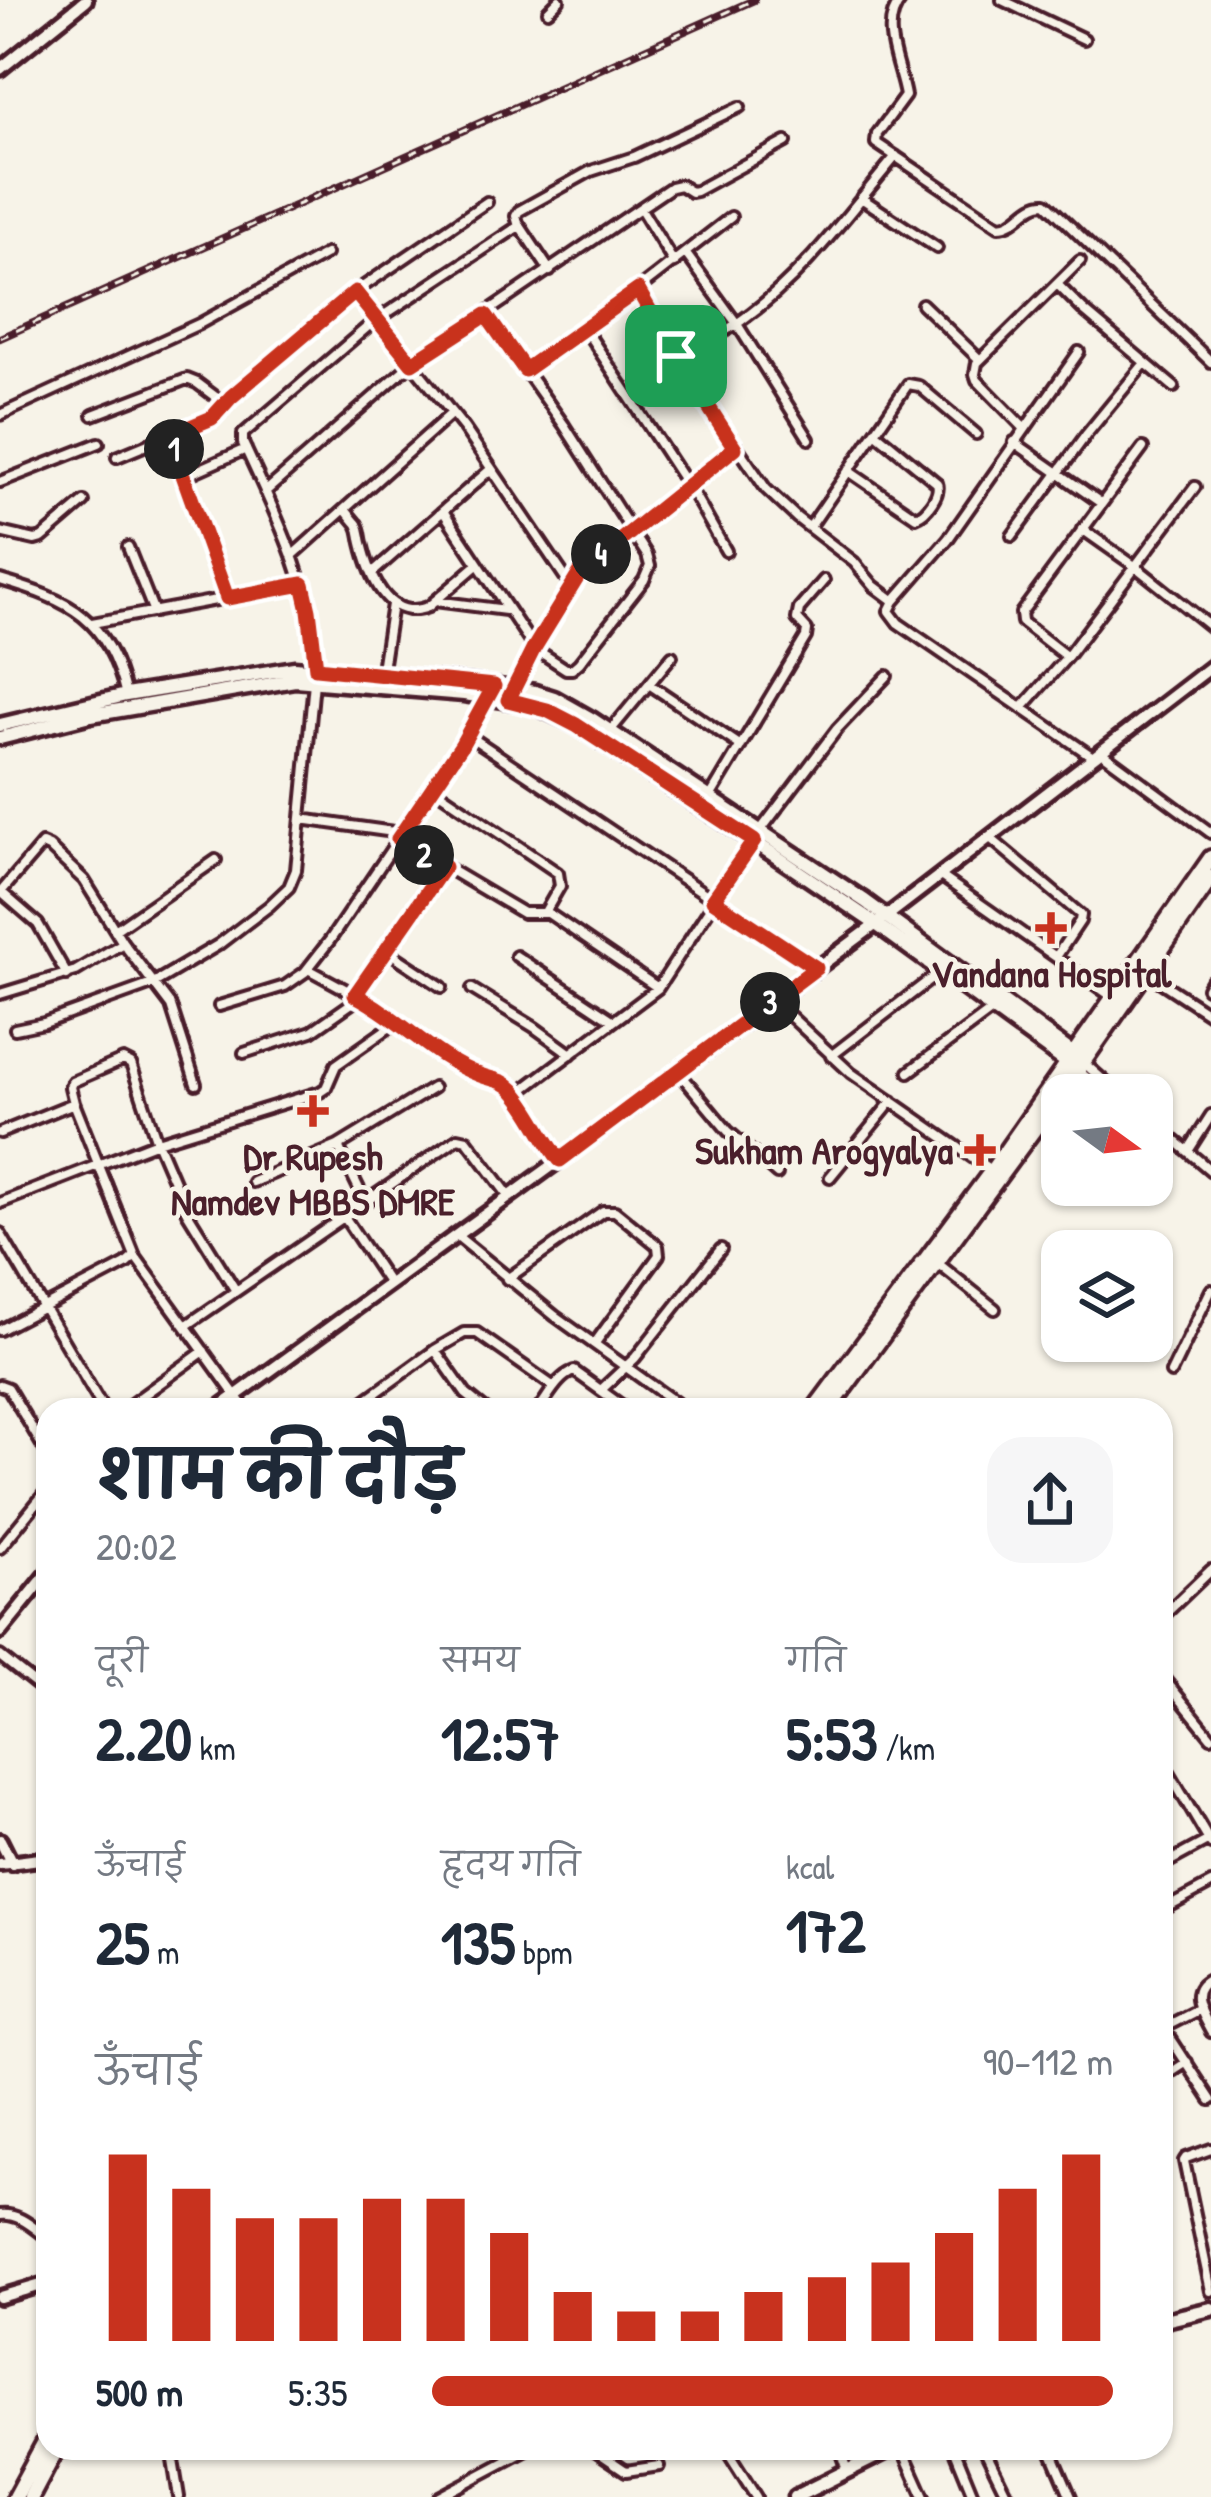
<!DOCTYPE html>
<html lang="hi">
<meta charset="utf-8">
<style>
:root{--surface:#fff;--page:#f6f6f7;--text:#1f2937;--muted:#747a83;--accent:#c8321e}
body{margin:0;font-family:"Patrick Hand","Playpen Sans Deva",sans-serif;background:var(--page);color:var(--text);height:100vh;display:flex;flex-direction:column;font-size:45px;white-space:nowrap}
*{box-sizing:border-box;margin:0}
p{font-size:39px;color:var(--muted)}
.icon{flex:none;width:66px;height:66px;fill:none;stroke:currentColor;stroke-width:2;stroke-linecap:round;stroke-linejoin:round}
.map{position:relative;flex:1;overflow:hidden}
.side{position:absolute;left:36px;top:1398px;width:1137px;height:1062px;display:flex;flex-direction:column;background:var(--surface);border-radius:36px;box-shadow:0 3px 9px #0004}
.side>*{flex:none}
.needle{width:78px;rotate:105deg}
.controls{position:absolute;left:1041px;top:1074px;display:grid;gap:24px}
.controls a{display:grid;place-items:center;width:132px;height:132px;border-radius:24px;background:var(--surface);box-shadow:0 3px 9px #0004;font-size:60px}
.pin{position:absolute;display:grid;place-items:center;width:102px;height:102px;color:#fff;margin:-51px;border-radius:24px;box-shadow:0 6px 18px #0006}
.km{position:absolute;width:60px;height:60px;margin:-30px;border-radius:50%;background:#222;color:#fff;font-size:33px;line-height:60px;text-align:center}
.round{display:grid;place-items:center;flex:none;width:126px;height:126px;border-radius:36px;background:var(--page)}
.summary{display:flex;align-items:center;justify-content:space-between;height:204px;padding:0 60px}
h1{font-size:66px;font-weight:700;line-height:90px}
.figures{display:grid;grid-template-columns:repeat(3,1fr);gap:18px;height:204px;padding:12px 60px}
.figures div{display:grid;align-content:center}
.figures b{font-size:60px;font-weight:700}
.figures small{font-size:33px;font-weight:400}
.figures p{font-size:33px}
.chart{height:336px;padding:24px 60px}
.chart p{display:flex;justify-content:space-between}
.chart svg{width:100%;height:216px;margin-top:12px;stroke:var(--accent);stroke-width:6}
ul{padding:0 60px;list-style:none;font-size:39px}
li{display:grid;grid-template-columns:192px 144px 1fr;align-items:center;height:90px}
li i{height:30px;border-radius:15px;background:var(--accent)}
.map>svg:first-child{display:block}
.lines{fill:none;stroke-linecap:round;stroke-linejoin:round}
.minor-casing{stroke:#4a1f2b;stroke-width:16}
.tertiary-casing{stroke:#4a1f2b;stroke-width:20}
.secondary-casing{stroke:#4a1f2b;stroke-width:21}
.trunk-casing{stroke:#4a1f2b;stroke-width:22}
.minor{stroke:#f7f3e8;stroke-width:8}
.tertiary{stroke:#f7f3e8;stroke-width:10}
.secondary{stroke:#f7f3e8;stroke-width:12}
.trunk{stroke:#f7f3e8;stroke-width:14}
.rail-casing{stroke:#4a1f2b;stroke-width:8}
.rail{stroke:#f7f3e8;stroke-width:3;stroke-dasharray:9;stroke-linecap:butt}
.route-casing{stroke:#fff;stroke-width:24}
.route{stroke:#c8321e;stroke-width:15}
.poi-dot{fill:#c8321e;stroke:#f7f3e8;stroke-width:4.5}
.labels{text-anchor:middle;stroke-width:9;stroke-linejoin:round;paint-order:stroke}
.poi-label{font-size:39px;font-weight:bold;fill:#4a1f2b;stroke:#f7f3e8}
</style>
<div class="map">
<svg width="1211" height="2497" viewBox="0 0 1211 2497">
<rect width="100%" height="100%" fill="#f7f3e8"/>
<filter id="ink" filterUnits="userSpaceOnUse"><feTurbulence type="fractalNoise" baseFrequency=".00833" numOctaves="2"/><feDisplacementMap in="SourceGraphic" scale="24" xChannelSelector="R" yChannelSelector="G"/><feConvolveMatrix kernelMatrix="1 2 1 2 8 2 1 2 1" color-interpolation-filters="sRGB"/></filter>
<g filter="url(#ink)">
<g class="lines">
<defs>
<path id="minor" d="M901 0C878 27 900 65 905 96L877 134 876 143 999 226C1018 226 1027 202 1046 203L1211 362
M1002 0 1084 39
M548 11 559 0
M861 198 937 248
M641 209 674 263
M686 254 737 324 809 439
M550 271 518 223 516 216 519 211 591 171 634 157 740 107
M1057 284 1083 310 1174 387
M638 290 676 357 766 489 797 518 854 562 874 586 894 601
M355 292 464 428 571 586
M922 304 979 359
M585 329 697 500 726 551
M1079 352 948 539 894 601 889 611 898 623 1093 757
M676 357C697 345 722 335 742 320 803 277 848 213 896 156
M525 370 592 325 731 217
M0 415 199 324 326 254
M93 415 187 379 197 383 225 404
M1024 428 977 380 975 374 977 363 1080 261
M169 437 227 598
M1014 442 1101 503
M117 457 211 418 231 397 355 292 487 202
M850 472 916 517C927 513 941 494 937 483L875 432
M183 477 246 449
M0 482 99 443
M265 492 412 363 671 187 680 185 691 192 696 191 786 142
M345 509C345 510 356 523 357 524 361 531 360 535 362 543 369 573 387 623 428 607L477 565
M443 511 534 648 566 669H572L579 663 644 580 650 566 647 555 564 425 486 315
M810 527 908 384 919 386 976 434
M1082 529 1136 567 1211 627
M0 532 35 540 42 538 84 502
M1012 536 1086 435 1145 363
M128 547 154 612
M293 555 452 413
M372 573 491 469
M0 580C72 601 107 618 126 695
M435 601 506 610
M92 623 303 584
M1067 657 1022 622 1021 613 1143 448
M316 668C311 583 278 519 243 443V434L372 323 519 226
M381 676 392 604
M649 684 741 746
M513 690 534 648 580 573 735 448
M1022 708 1067 657 1195 487
M610 731 672 656
M468 735 816 968
M1101 752 1211 833
M433 788 558 873 560 886 545 912
M710 797 806 637 807 630 797 619 799 609 824 580
M301 819 401 833
M760 831 837 729 887 676
M989 837 1081 915 1080 921 1056 957
M398 839 523 913H548L658 988
M939 875 1114 998
M1 892 38 924 67 975
M0 893 42 844 49 847 84 880 123 943 171 1006 196 1084
M115 930 216 860
M386 950 442 987
M516 956 614 1021
M308 969 367 1001 421 1042 479 1075 493 1077 506 1083 520 1098 560 1160
M1147 973 1211 1015
M1207 988 1211 981
M472 989 534 1027 571 1054
M0 994 76 971 123 943
M355 995 444 867
M773 1000 851 1073 992 1171
M219 1006 285 986 305 972 330 940 461 746 488 698
M15 1029 44 1023 152 984 218 945 269 906 289 887 296 870 314 682
M244 1053 312 1031 359 998
M831 1056 940 972
M1084 1063 1120 1095
M678 1071 728 1131 777 1174
M1078 1071 1110 1095
M909 1072 992 1010
M517 1094 658 988 753 842
M1152 1121 1211 1171
M0 1133 74 1103
M338 1146 365 1201
M1188 1151 1211 1115
M830 1177 892 1101
M253 1182 338 1146 433 1088
M0 1203 157 1142 320 1092 326 1088 336 1065 397 1022
M345 1218 389 1284
M0 1233 104 1410
M456 1235 555 1316 686 1410
M936 1262 995 1309
M507 1279 603 1211H615L658 1246 659 1255 595 1343
M236 1291 187 1212 157 1142 131 1064 123 1060 72 1082 70 1087 74 1103 135 1256 246 1410
M187 1325 458 1138 467 1140 509 1196
M0 1330 126 1264 135 1256
M435 1350 466 1394 486 1410
M1171 1373 1211 1290
M0 1385 8 1388 48 1455
M601 1390 635 1358 721 1249
M123 1410 204 1351
M352 1410 435 1350 464 1333H477L554 1387
M538 1410C549 1396 557 1377 574 1371L628 1410
M0 1548 48 1489
M1161 1618 1211 1570
M0 1656 43 1690 48 1698
M1161 1675 1211 1737
M1161 1759 1211 1844
M1161 1866 1209 1840
M1161 1911 1211 1884
M1211 1979C1185 1990 1201 2013 1211 2032
M1161 2029 1200 2009
M1161 2033 1171 2039 1211 2100
M1161 2079 1187 2062
M1211 2149 1186 2158 1184 2161 1211 2291
M0 2215C18 2212 34 2228 48 2238
M171 2448 179 2497
M501 2448 510 2459
M592 2448 626 2471 659 2466
M725 2448 756 2497
M839 2448 847 2470
M902 2448 924 2497
M954 2448 974 2497
M984 2448 1008 2497
M1050 2448 1071 2497
M439 2497 531 2448"/>
<path id="tertiary" d="M0 69 86 0
M216 1410 560 1160 887 916 1211 667
M0 1632 48 1573
M0 1840 12 1864
M0 1864 48 1858
M0 2297 48 2283"/>
<path id="secondary" d="M0 725 126 695 294 668 470 683 535 692 554 698 593 720 865 901 1079 1058
M0 738 91 715 295 680 464 694 531 704 576 725 771 853 876 924 1074 1068
M1161 2321 1211 2309
M795 2497 893 2448"/>
<path id="trunk" d="M814 1410 992 1171 1211 858
M828 1410 1083 1062 1211 878
M15 2497 48 2436
M31 2497 57 2448"/>
</defs>
<use href="#minor" class="minor-casing"/>
<use href="#tertiary" class="tertiary-casing"/>
<use href="#secondary" class="secondary-casing"/>
<use href="#trunk" class="trunk-casing"/>
<use href="#minor" class="minor"/>
<use href="#tertiary" class="tertiary"/>
<use href="#secondary" class="secondary"/>
<use href="#trunk" class="trunk"/>
<defs>
<path id="rail" d="M0 338 754 0"/>
</defs>
<use href="#rail" class="rail-casing"/>
<use href="#rail" class="rail"/>
</g>
</g>
<g class="lines" filter="url(#ink)">
<defs>
<path id="route" d="M638 290 676 356 735 448 580 573 534 648 508 700 547 710 576 725 754 841 713 900 816 968 560 1160C542 1138 532 1110 513 1090 503 1079 493 1080 480 1075 433 1058 399 1017 355 995L444 867 398 839 461 746 494 686 316 668 309 610 303 584 227 598 169 436 212 418 231 397 355 292 412 363 486 315 525 370Z"/>
</defs>
<use href="#route" class="route-casing"/>
<use href="#route" class="route"/>
</g>
<g class="poi-dot">
<path d="M1045 910h12v12h12v12h-12v12h-12v-12h-12v-12h12z"/>
<path d="M307 1093h12v12h12v12h-12v12h-12v-12h-12v-12h12z"/>
<path d="M974 1132h12v12h12v12h-12v12h-12v-12h-12v-12h12z"/>
</g>
<g class="labels">
<g class="poi-label">
<text x="1051" y="987">Vandana Hospital</text>
<text x="953" y="1164" text-anchor="end">Sukham Arogyalya</text>
<text x="313" y="1170">Dr Rupesh<tspan x="313" dy="45">Namdev MBBS DMRE</tspan></text>
</g>
</g>
</svg>
<div class="controls">
<a><svg class="needle" viewBox="-14 -14 28 28"><path d="M0-13l5 13h-10z" fill="#e53935"/><path d="M0 13l5-13h-10z" fill="#747a83"/></svg></a>
<a><svg class="icon" aria-label="layers" viewBox="0 0 24 24"><path d="M12 4l9 5-9 5-9-5zM3 14l9 5 9-5"/></svg></a>
</div>
<div class="pin" style="left:676px;top:356px;background:#1e9e55"><svg class="icon" aria-label="arrive" viewBox="0 0 24 24"><path d="M6 21V4h12l-3 4 3 4H6"/></svg></div>
<b class="km" style="left:174px;top:449px">1</b>
<b class="km" style="left:424px;top:855px">2</b>
<b class="km" style="left:770px;top:1002px">3</b>
<b class="km" style="left:601px;top:554px">4</b>
<section class="side">
<div class="summary"><div><h1>शाम की दौड़</h1><p>20:02</p></div><a class="round"><svg class="icon" aria-label="share" viewBox="0 0 24 24"><path d="M12 15V3M7 8l5-5 5 5M5 13v7h14v-7"/></svg></a></div>
<div class="figures">
<div><p>दूरी</p><b>2.20<small> km</small></b></div>
<div><p>समय</p><b>12:57</b></div>
<div><p>गति</p><b>5:53<small> /km</small></b></div>
</div>
<div class="figures">
<div><p>ऊँचाई</p><b>25<small> m</small></b></div>
<div><p>हृदय गति</p><b>135<small> bpm</small></b></div>
<div><p>kcal</p><b>172</b></div>
</div>
<div class="chart"><p><span>ऊँचाई</span>90–112 m</p>
<svg viewBox="0 0 160 44" preserveAspectRatio="none"><path d="M5 44V6M15 44V13M25 44V19M35 44V19M45 44V15M55 44V15M65 44V22M75 44V34M85 44V38M95 44V38M105 44V34M115 44V31M125 44V28M135 44V22M145 44V13M155 44V6"/></svg>
</div>
<ul>
<li><b>500 m</b>5:35<i style="width:100%"></i></li>
</ul>
</section>
</div>
